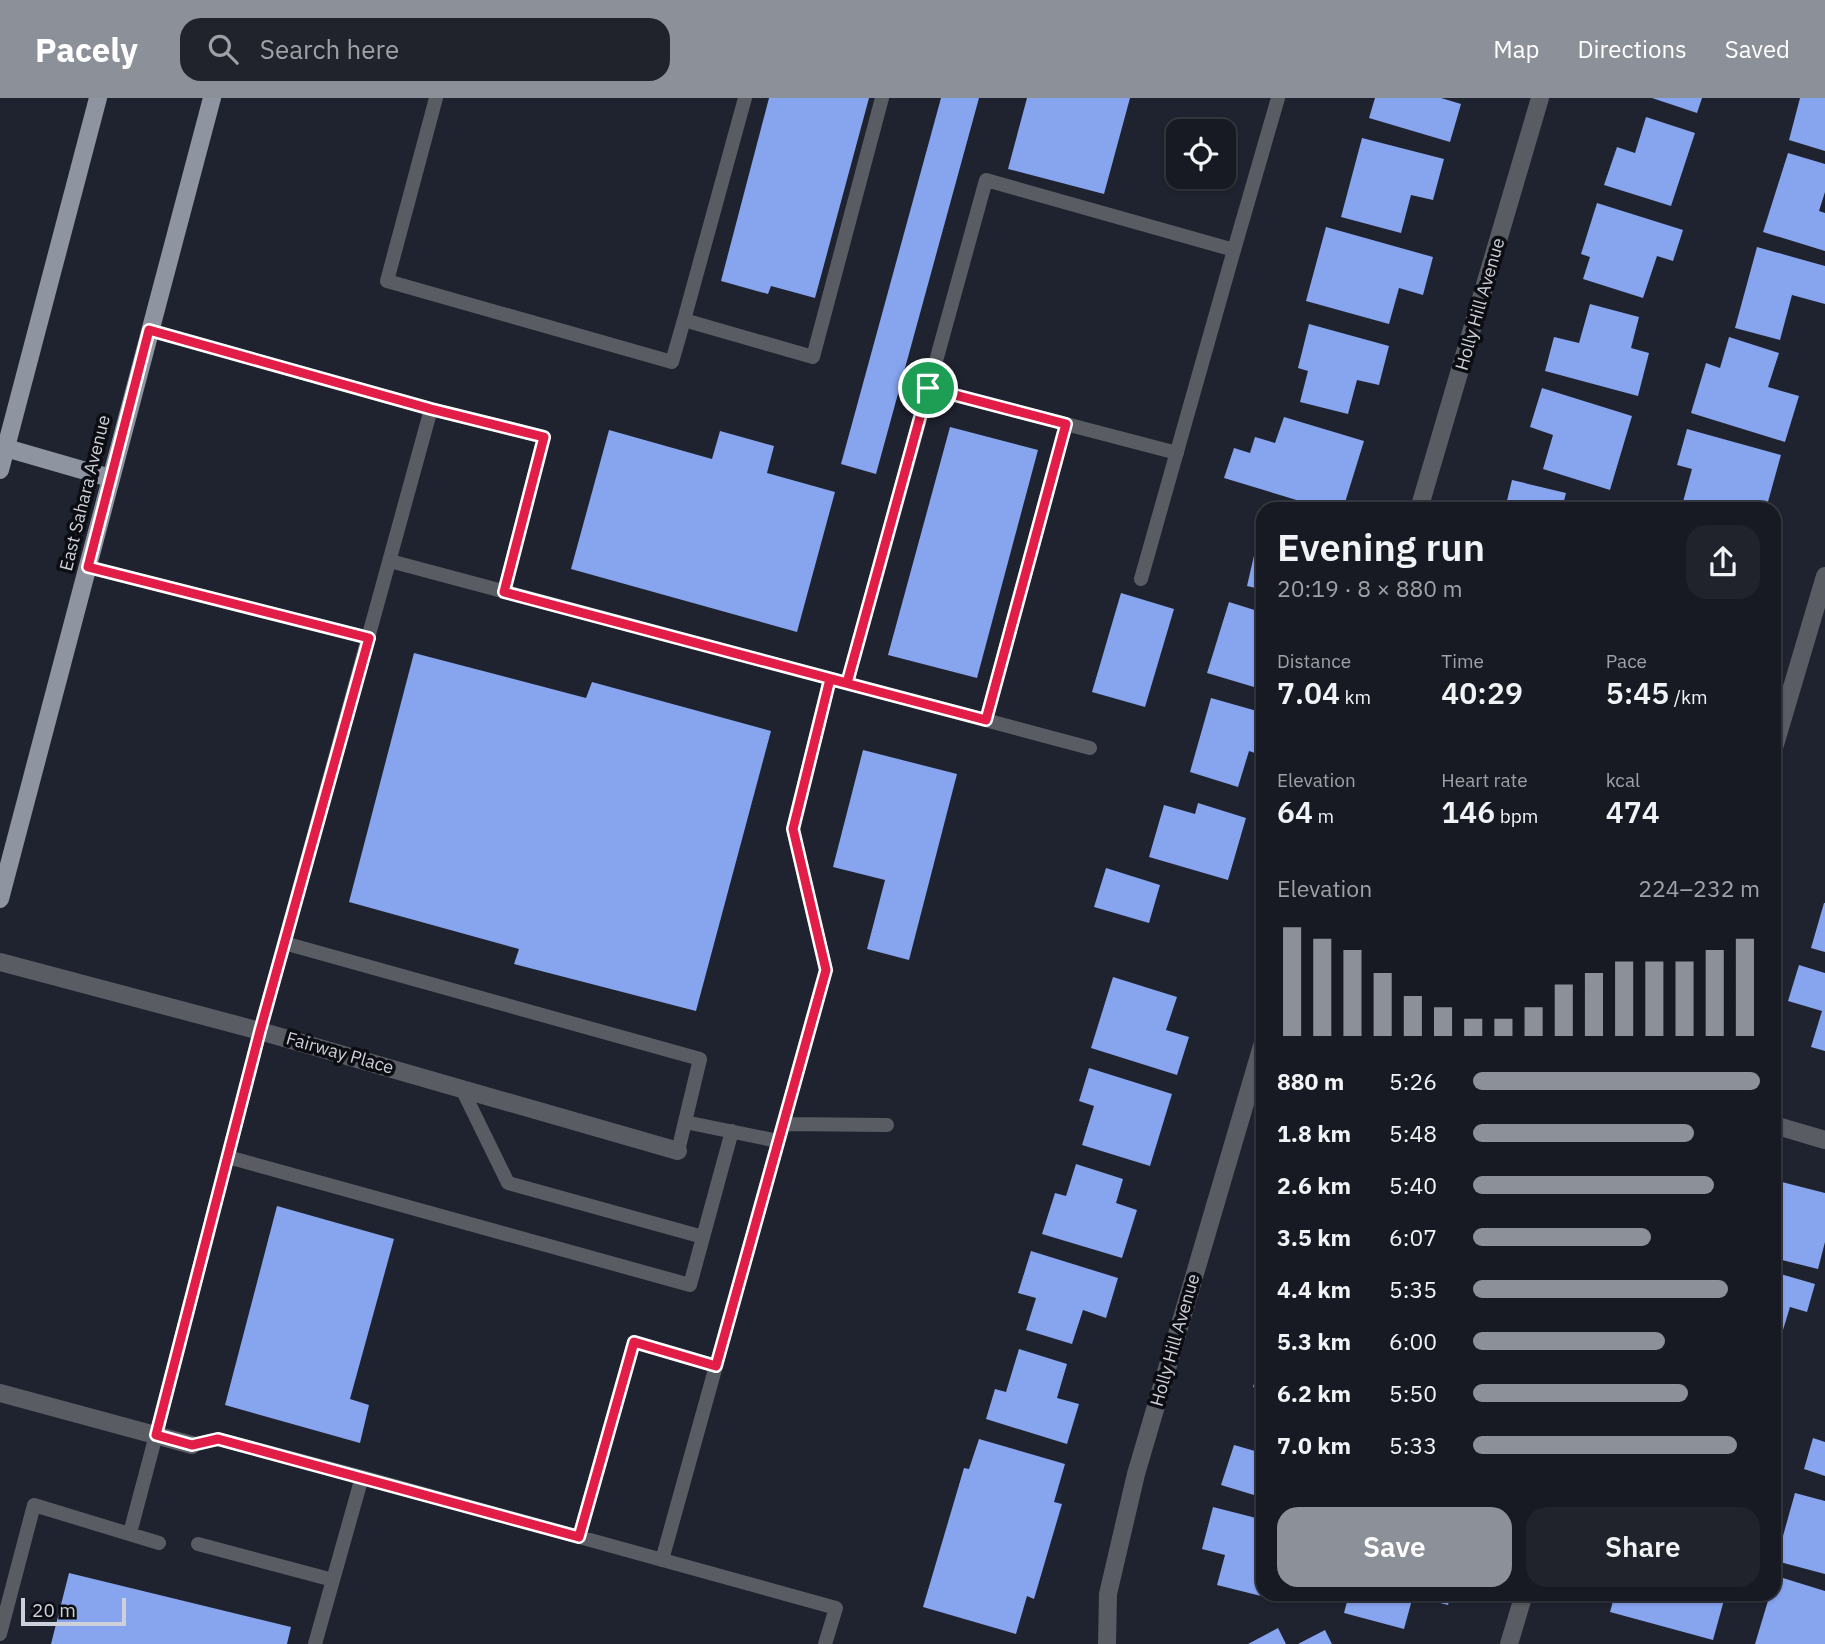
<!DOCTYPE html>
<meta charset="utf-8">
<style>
:root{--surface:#171a23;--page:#20232b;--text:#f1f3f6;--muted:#9ea1a6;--line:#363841;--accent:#8c9099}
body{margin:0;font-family:"IBM Plex Sans",sans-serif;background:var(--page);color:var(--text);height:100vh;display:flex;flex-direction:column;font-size:26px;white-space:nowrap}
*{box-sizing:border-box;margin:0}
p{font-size:23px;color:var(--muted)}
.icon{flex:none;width:38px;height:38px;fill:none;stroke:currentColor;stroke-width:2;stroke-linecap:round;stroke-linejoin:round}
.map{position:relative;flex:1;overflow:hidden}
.sheet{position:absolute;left:1256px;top:404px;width:525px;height:1099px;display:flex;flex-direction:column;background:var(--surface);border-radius:21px;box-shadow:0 2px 5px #0004,0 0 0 2px var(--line)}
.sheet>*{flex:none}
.tools{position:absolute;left:1166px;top:21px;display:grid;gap:14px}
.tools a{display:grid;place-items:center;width:70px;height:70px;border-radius:14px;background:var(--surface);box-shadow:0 2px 5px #0004,0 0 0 2px var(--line);font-size:35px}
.scale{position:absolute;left:21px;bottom:18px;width:105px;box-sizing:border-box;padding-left:7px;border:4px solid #ced1d9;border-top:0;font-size:19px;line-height:24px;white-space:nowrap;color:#ced1d9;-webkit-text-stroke:5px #0b0d12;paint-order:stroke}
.pin{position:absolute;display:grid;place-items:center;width:60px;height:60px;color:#fff;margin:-30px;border:4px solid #fff;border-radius:50%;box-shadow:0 2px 7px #0007}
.round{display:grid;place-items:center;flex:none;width:74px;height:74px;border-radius:21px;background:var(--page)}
.headline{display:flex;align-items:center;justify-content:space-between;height:119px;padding:0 21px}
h1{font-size:38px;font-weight:600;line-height:52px}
.metrics{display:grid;grid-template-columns:repeat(3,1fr);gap:10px;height:119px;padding:7px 21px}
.metrics div{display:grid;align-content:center}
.metrics b{font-size:30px;font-weight:600}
.metrics small{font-size:19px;font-weight:400}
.metrics p{font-size:19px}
.chart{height:196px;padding:14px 21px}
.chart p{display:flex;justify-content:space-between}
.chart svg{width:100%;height:126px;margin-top:7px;stroke:var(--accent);stroke-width:6}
.primary-button{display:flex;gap:14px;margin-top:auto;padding:14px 21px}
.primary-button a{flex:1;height:80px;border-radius:21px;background:var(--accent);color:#fff;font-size:28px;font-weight:600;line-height:80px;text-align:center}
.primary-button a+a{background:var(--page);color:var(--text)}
ul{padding:0 21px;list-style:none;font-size:23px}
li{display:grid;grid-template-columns:112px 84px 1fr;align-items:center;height:52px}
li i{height:18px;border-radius:9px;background:var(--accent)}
header{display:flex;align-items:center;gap:42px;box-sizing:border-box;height:98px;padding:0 35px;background:var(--accent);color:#fff}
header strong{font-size:33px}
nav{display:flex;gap:38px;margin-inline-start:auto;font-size:24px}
.search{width:490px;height:63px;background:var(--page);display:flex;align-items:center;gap:18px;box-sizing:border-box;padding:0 24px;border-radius:21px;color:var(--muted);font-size:26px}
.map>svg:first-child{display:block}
.building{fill:#87a4ef}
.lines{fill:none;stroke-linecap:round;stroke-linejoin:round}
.lane{stroke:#595c62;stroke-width:14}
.street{stroke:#595c62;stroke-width:18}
.primary{stroke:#8f94a1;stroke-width:18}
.route-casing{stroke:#fff;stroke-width:14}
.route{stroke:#e11d48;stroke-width:9}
.labels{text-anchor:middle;stroke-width:7;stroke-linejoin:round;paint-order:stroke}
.street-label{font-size:18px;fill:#ced1d9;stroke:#0b0d12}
</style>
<header>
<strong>Pacely</strong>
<div class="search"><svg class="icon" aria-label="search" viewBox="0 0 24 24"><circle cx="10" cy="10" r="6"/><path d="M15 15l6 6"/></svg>Search here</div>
<nav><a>Map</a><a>Directions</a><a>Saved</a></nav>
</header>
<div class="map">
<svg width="1825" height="1546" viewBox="0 0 1825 1546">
<rect width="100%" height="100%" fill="#1f232f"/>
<path class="building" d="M769 0H869L815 200 771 188 768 196 721 183Z
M941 0H979L876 376 841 366Z
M1027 0H1130L1104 96 1008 71Z
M1375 0H1441L1461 6 1450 44 1369 20Z
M1652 0H1702L1697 15Z
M1800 0H1825V53L1789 42Z
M1646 19 1695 35 1671 108 1604 87 1617 49 1635 55Z
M1362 40 1444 61 1433 102 1411 97 1401 135 1341 119Z
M1788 55 1825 66V94L1819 113 1825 115V153L1763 134Z
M1597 105 1683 132 1673 163 1657 158 1643 200 1583 181 1590 159 1581 156Z
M1326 129 1433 159 1423 197 1399 190 1389 226 1306 203Z
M1757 149 1825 168V206L1792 197 1780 242 1735 230Z
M1590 206 1639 219 1631 250 1649 255 1638 298 1545 273 1554 239 1579 245Z
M1309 226 1389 248 1379 287 1357 282 1348 316 1300 304 1308 273 1298 270Z
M1729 239 1779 255 1768 289 1799 298 1785 344 1691 315 1706 265 1720 270Z
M1542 290 1632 318 1610 392 1543 371 1553 337 1530 329Z
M1284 319 1364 343 1343 411H1326L1224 380 1234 350 1250 355 1255 339 1275 345Z
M950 329 1038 352 977 580 888 557Z
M1687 331 1781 357 1766 411H1681L1692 371 1677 367Z
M609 332 712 361 720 333 774 348 767 375 835 394 797 534 571 471Z
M1512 382 1566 395 1562 411H1505Z
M1262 423H1264V492L1247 488Z
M1121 495 1174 511 1145 609 1092 594Z
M1229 504 1264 515V592L1207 575Z
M414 555 586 600 592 584 771 633 696 913 514 866 519 851 349 804Z
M1211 600 1264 615V658L1249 653 1238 689 1190 674Z
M863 652 957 676 909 862 867 851 885 782 833 769Z
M1198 705 1246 720 1228 782 1149 759 1164 707 1195 716Z
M1106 770 1160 787 1149 825 1094 809Z
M1824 805H1825V854L1811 850Z
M1799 867 1825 875V953L1811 949 1822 913 1788 903Z
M1113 879 1177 899 1166 932 1189 939 1177 977 1091 950Z
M1089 970 1172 996 1150 1068 1082 1047 1094 1008 1079 1003Z
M1076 1066 1123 1081 1116 1105 1137 1112 1122 1160 1042 1136 1055 1095 1066 1098Z
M1774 1082 1825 1095V1144L1818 1171 1774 1160Z
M277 1108 394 1141 350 1301 369 1307 360 1345 225 1307Z
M1031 1153 1118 1180 1106 1220 1083 1212 1072 1246 1026 1232 1036 1200 1018 1195Z
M1774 1174 1815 1186 1807 1214 1790 1209 1775 1258Z
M1019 1251 1067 1266 1057 1300 1079 1306 1067 1346 986 1321 995 1291 1006 1294Z
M1263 1252H1264V1292L1253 1289Z
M1774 1310 1780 1312 1775 1329H1774Z
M1264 1329V1400L1221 1387 1234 1347 1255 1353Z
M1813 1340 1825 1344V1378L1804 1371Z
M979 1341 1065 1366 1054 1404 1062 1406 1034 1501 1027 1498 1016 1536 923 1509 964 1370 969 1371Z
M1795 1395 1825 1403V1476L1776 1463Z
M1213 1409 1264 1422V1496H1266L1265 1499 1217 1487 1225 1457 1202 1451Z
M69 1475 291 1529 287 1546H51Z
M1776 1478 1825 1493V1546H1755L1770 1496H1774Z
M1349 1496H1451L1448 1507 1413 1498 1404 1531 1344 1515Z
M1615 1496H1704L1724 1502 1713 1542 1610 1514Z
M1278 1530 1286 1546H1248Z
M1325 1532 1332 1546H1298Z"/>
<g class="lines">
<path class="lane" d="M436 0 387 183 672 264 684 222
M745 0 684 222 813 259 882 0
M149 232 431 311 544 339 504 494
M928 290 1177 355
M390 463 1090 650
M88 469 369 540
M1141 481 1234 152
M847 585 986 82 1234 152 1278 0
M986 622 1066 326
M284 845 700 961 678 1053
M461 989 508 1085 703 1139
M685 1024 778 1043
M783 1026 887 1027
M228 1059 690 1187 732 1033
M192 1347 218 1341 362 1379
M130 1435 156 1337 260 933 431 311
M579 1439 634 1244 716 1268
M198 1446 333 1482
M662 1462 826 872 793 731 830 581
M0 1536 34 1407 159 1445
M315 1546 362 1379 836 1510 825 1546"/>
<path class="street" d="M1419 411 1540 0
M1774 650 1825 478
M0 864 260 933 678 1053
M1774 1027 1825 1042
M0 1295 192 1347
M1107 1546 1108 1496 1136 1376 1264 941
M1509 1546 1524 1496"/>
<path class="primary" d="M6 350 110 380
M0 372 98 0
M0 801C71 534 140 267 212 0"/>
</g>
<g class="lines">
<defs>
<path id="route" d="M928 290 847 585 504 494 544 339 431 311 149 232 88 469 369 540 260 933 156 1337 192 1347 218 1341 579 1439 634 1244 716 1268 826 872 793 731 830 581 986 622 1066 326 928 290"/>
</defs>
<use href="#route" class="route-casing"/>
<use href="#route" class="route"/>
</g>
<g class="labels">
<g class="street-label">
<text transform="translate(1480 206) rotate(-74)" y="6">Holly Hill Avenue</text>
<text transform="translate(85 395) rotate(-76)" y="6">East Sahara Avenue</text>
<text transform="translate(340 955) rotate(16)" y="6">Fairway Place</text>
<text transform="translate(1175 1242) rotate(-74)" y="6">Holly Hill Avenue</text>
</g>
</g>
</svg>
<div class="tools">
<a><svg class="icon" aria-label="locate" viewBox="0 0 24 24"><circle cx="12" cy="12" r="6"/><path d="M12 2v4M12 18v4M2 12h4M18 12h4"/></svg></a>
</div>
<div class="scale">20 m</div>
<div class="pin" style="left:928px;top:290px;background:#1e9e55"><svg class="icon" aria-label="arrive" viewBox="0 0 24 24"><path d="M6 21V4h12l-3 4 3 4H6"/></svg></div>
<section class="sheet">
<div class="headline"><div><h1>Evening run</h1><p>20:19 · 8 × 880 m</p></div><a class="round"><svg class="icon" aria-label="share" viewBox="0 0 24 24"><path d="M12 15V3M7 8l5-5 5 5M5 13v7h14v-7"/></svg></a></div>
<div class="metrics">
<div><p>Distance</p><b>7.04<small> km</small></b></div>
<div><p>Time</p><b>40:29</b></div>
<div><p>Pace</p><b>5:45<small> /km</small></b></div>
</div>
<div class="metrics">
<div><p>Elevation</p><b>64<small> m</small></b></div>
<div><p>Heart rate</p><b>146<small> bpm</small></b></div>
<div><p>kcal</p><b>474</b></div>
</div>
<div class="chart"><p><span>Elevation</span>224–232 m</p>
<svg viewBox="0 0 160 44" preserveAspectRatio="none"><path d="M5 44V6M15 44V10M25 44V14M35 44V22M45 44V30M55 44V34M65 44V38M75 44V38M85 44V34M95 44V26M105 44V22M115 44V18M125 44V18M135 44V18M145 44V14M155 44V10"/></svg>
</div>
<ul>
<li><b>880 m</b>5:26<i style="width:100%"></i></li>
<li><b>1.8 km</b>5:48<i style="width:77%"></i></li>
<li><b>2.6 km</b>5:40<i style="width:84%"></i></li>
<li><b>3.5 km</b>6:07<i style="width:62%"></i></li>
<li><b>4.4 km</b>5:35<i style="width:89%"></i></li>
<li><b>5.3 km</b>6:00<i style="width:67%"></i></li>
<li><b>6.2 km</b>5:50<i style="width:75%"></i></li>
<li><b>7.0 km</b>5:33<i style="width:92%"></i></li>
</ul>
<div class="primary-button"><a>Save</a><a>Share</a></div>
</section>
</div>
